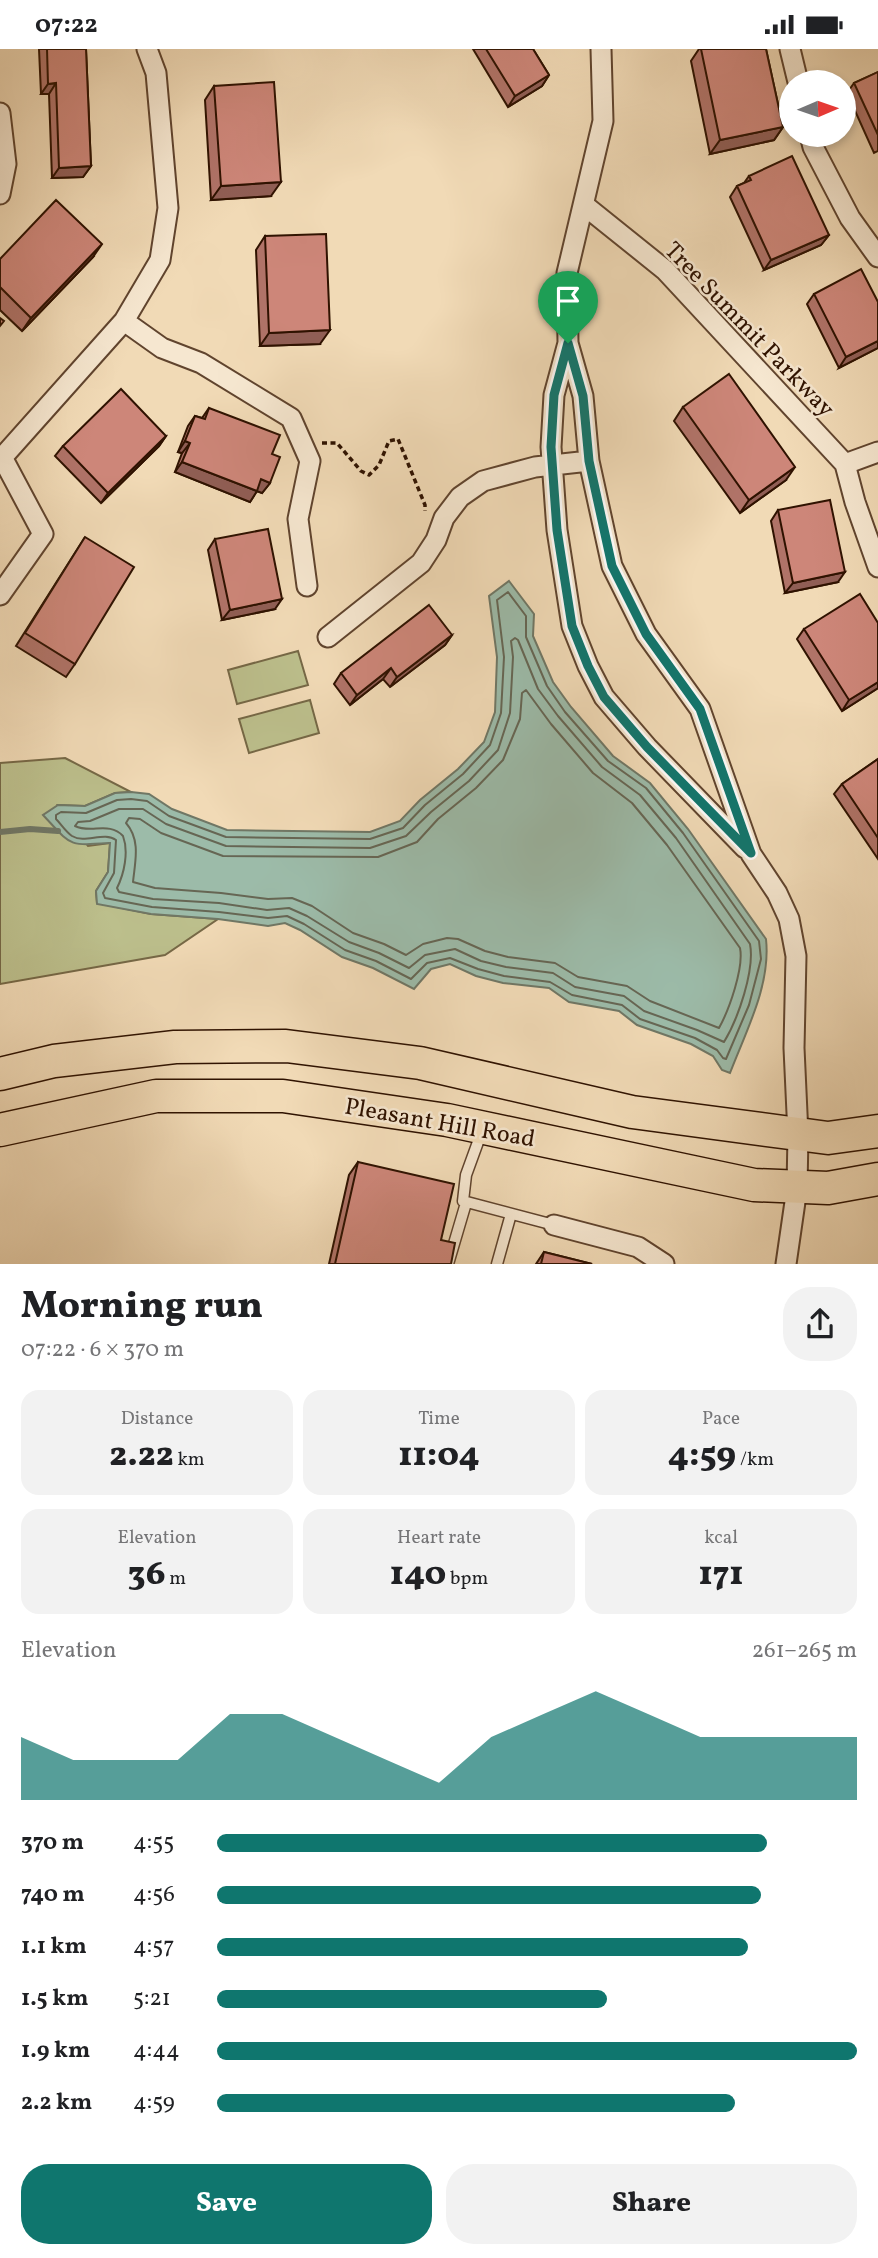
<!DOCTYPE html>
<meta charset="utf-8">
<style>
:root{--surface:#fff;--page:#f2f2f2;--text:#202124;--muted:#757577;--accent:#0f766e}
body{margin:0;font-family:Vollkorn,serif;background:var(--page);color:var(--text);height:100vh;display:flex;flex-direction:column;font-size:26px;white-space:nowrap}
*{box-sizing:border-box;margin:0}
p{font-size:23px;color:var(--muted)}
.icon{flex:none;width:38px;height:38px;fill:none;stroke:currentColor;stroke-width:2;stroke-linecap:round;stroke-linejoin:round}
.map{position:relative;height:1215px;overflow:hidden}
.sheet{display:flex;flex-direction:column;background:var(--surface);flex:1}
.sheet>*{flex:none}
.needle{width:46px;rotate:88deg}
.buttons{position:absolute;left:779px;top:21px;display:grid;gap:14px}
.buttons a{display:grid;place-items:center;width:77px;height:77px;border-radius:50%;background:var(--surface);box-shadow:0 4px 10px #0003;font-size:35px}
.pin{position:absolute;display:grid;place-items:center;width:60px;height:60px;color:#fff;margin:-72px -30px;border-radius:50% 50% 50% 0;rotate:-45deg;box-shadow:0 0 7px #0007}
.pin .icon{rotate:45deg}
.round{display:grid;place-items:center;flex:none;width:74px;height:74px;border-radius:28px;background:var(--page)}
.headline{display:flex;align-items:center;justify-content:space-between;height:119px;padding:0 21px}
h1{font-size:38px;font-weight:800;line-height:52px}
.figures{display:grid;grid-template-columns:repeat(3,1fr);gap:10px;height:119px;padding:7px 21px}
.figures div{display:grid;align-content:center;border-radius:18px;background:var(--page);text-align:center}
.figures b{font-size:35px;font-weight:800}
.figures small{font-size:19px;font-weight:400}
.figures p{font-size:19px}
.chart{height:196px;padding:14px 21px}
.chart p{display:flex;justify-content:space-between}
.chart svg{width:100%;height:126px;margin-top:7px;fill:var(--accent);opacity:.7}
.cta{display:flex;gap:14px;margin-top:auto;padding:14px 21px}
.cta a{flex:1;height:80px;border-radius:28px;background:var(--accent);color:#fff;font-size:28px;font-weight:800;line-height:80px;text-align:center}
.cta a+a{background:var(--page);color:var(--text)}
ul{padding:0 21px;list-style:none;font-size:23px}
li{display:grid;grid-template-columns:112px 84px 1fr;align-items:center;height:52px}
li i{height:18px;border-radius:9px;background:var(--accent)}
.status{display:flex;justify-content:space-between;align-items:center;height:49px;padding:0 35px;background:var(--surface);direction:ltr}
.status svg{height:19px;fill:currentColor}
.map>svg:first-child{display:block}
.green{fill:#bcbf8c;stroke:#766846;stroke-width:2}
.water{fill:#9cbba9;stroke:#707765;stroke-width:2}
.lines{fill:none;stroke-linecap:round;stroke-linejoin:round}
.shore{stroke:#666654;stroke-width:2}
.stream{stroke:#707765;stroke-width:6}
.service-casing{stroke:#60442e;stroke-width:13}
.minor-casing{stroke:#60442e;stroke-width:23}
.trunk-casing{stroke:#2f1200;stroke-width:35}
.path{stroke:#2f1200;stroke-width:3.5;stroke-dasharray:5 3.5;stroke-linecap:butt}
.service{stroke:#f6e7d0;stroke-width:10}
.minor{stroke:#f6e7d0;stroke-width:19}
.trunk{stroke:#f1dab6;stroke-width:32}
.wall{fill:#b07368;stroke:#2f1200;stroke-width:2}
.shaded-wall{fill:#905e55;stroke:#2f1200;stroke-width:2}
.building{fill:#cd8679;stroke:#2f1200;stroke-width:2}
.route-casing{stroke:#fff;stroke-width:14}
.route{stroke:#0f766e;stroke-width:9}
.labels{text-anchor:middle;stroke-width:5;stroke-linejoin:round;paint-order:stroke}
.street-label{font-size:24px;fill:#2f1200;stroke:#f6e7d0}
</style>
<div class="status"><b>07:22</b><svg viewBox="0 0 49 12"><path d="M0 12V9h3v3zM5 12V6h3v6zM10 12V3h3v9zM15 12V0h3v12zM26 1h20v11H26zM47 4h2v5h-2z"/></svg></div>
<div class="map">
<svg width="878" height="1215" viewBox="0 0 878 1215">
<rect width="100%" height="100%" fill="#f1dab6"/>
<filter id="stains"><feTurbulence type="fractalNoise" baseFrequency=".00286" numOctaves="4"/><feColorMatrix values="0 0 0 0 .2 0 0 0 0 .09 0 0 0 0 .02 0 0 0 .5 -.17"/></filter>
<radialGradient id="worn" r=".72"><stop offset=".6" stop-color="#630" stop-opacity="0"/><stop offset="1" stop-color="#630" stop-opacity=".3"/></radialGradient>
<path class="green" d="M298 602 308 636 237 655 228 621Z
M310 651 319 684 249 704 239 670Z
M65 709 131 743 115 744 85 757 58 756 88 797 110 794 108 823 96 842 97 854 151 865 218 870 165 906 0 935V714Z"/>
<path class="water" d="M509 532 534 565 533 587 553 633 571 658 613 707 650 734 688 780 766 890C771 936 746 982 730 1024L722 1021 713 1007 691 995 637 976 619 962 569 953 549 939 503 934 476 927 450 915 431 920 414 940 373 919 342 908 300 881 285 874 268 877 218 870 151 865 97 855 96 842 108 823 110 794C67 797 72 797 43 766L58 756 85 757 115 744 131 743 149 745 172 760 227 781 370 783 400 772 420 751 458 720 484 693 495 663 497 608 489 547Z"/>
<g class="lines">
<path class="shore" d="M508 543 526 567V588L547 637 565 663 608 712 646 739 683 784 759 892 761 910 749 956 726 1010 723 1009 717 1001 695 989 640 970 622 956 572 946 550 933 504 927 478 920 450 909 427 914 411 930 376 912 345 901 304 875 287 867 268 869 219 863 152 858 105 849 103 844 114 824 116 791C104 782 85 795 72 787 66 783 61 775 56 770V766L61 763 86 764 117 751 131 750 147 752 169 767 226 788 370 790 403 779 425 756 463 725 490 696 501 664 504 608 497 551Z
M515 589 518 591 538 640 558 667 602 718 640 746 676 789 750 895C755 921 738 970 724 993L697 981 644 962 624 947 575 938 553 924 506 918 481 912 455 900 425 906 409 919 379 904 349 893 307 867 289 859 267 861 219 854 153 850 119 843 117 839C124 825 129 803 123 787 109 772 91 785 75 777L78 773 90 772 119 760H143L166 775 226 797 370 799 406 787 431 763 469 732 498 701 510 664 513 608 511 592Z
M526 641 551 675 593 724 632 754 667 796 740 899C744 919 729 961 719 979L650 952 627 937 578 928 555 914 508 908 485 902 458 890 447 889 423 895 406 906 384 895 353 884 312 857 292 849 268 850 221 844 155 839 133 833C135 813 141 791 126 774L129 769 140 770 161 784 223 807 378 808 417 793 438 770 476 739 503 711 520 670 522 644Z"/>
<path class="stream" d="M0 783 30 780 58 782"/>
<defs>
<path id="service" d="M482 1082 466 1126 463 1152 554 1176
M448 1215 466 1154
M497 1215 511 1165"/>
<path id="minor" d="M601 0 603 72 567 224 568 294 583 347 589 412 612 517 646 585 700 660 751 805 777 844 789 870 796 907 794 999 798 1086 797 1139 786 1215
M790 0 798 33
M0 64 6 115 0 145
M810 86 813 98 850 169 878 208
M584 156 665 221 845 415 855 453 878 518
M124 272 162 299 201 314 291 369 310 412 298 470 307 537
M568 294 554 346 551 398 557 481 572 577 588 617 604 648 647 698 745 799
M0 411 124 272 160 211 168 159 156 24 147 0
M845 415 878 403
M0 546 43 485 3 410
M328 588 421 514 436 491 444 469 460 448 483 432 535 418 589 412
M554 1176 638 1198 664 1215"/>
<path id="trunk" d="M0 1025 54 1012 175 998 286 997 420 1014 632 1063 828 1089 878 1082
M0 1081 156 1047H283L447 1071 754 1136 828 1139 878 1130"/>
</defs>
<use href="#service" class="service-casing"/>
<use href="#minor" class="minor-casing"/>
<use href="#trunk" class="trunk-casing"/>
<path class="path" d="M322 394H337L361 422 369 426 379 416 389 392 398 390 425 456V462"/>
<use href="#service" class="service"/>
<use href="#minor" class="minor"/>
<use href="#trunk" class="trunk"/>
</g>
<path class="wall" d="M39 0H86L91 117 83 128 52 129 49 45H41Z
M473 0H533L549 26 542 37 508 58Z
M699 0H766L783 78 774 91 710 105 691 12Z
M878 23V102L874 104 847 44 854 34Z
M214 37 271 147 211 151 205 51Z
M749 127 829 186 821 196 764 221 730 148 737 137 744 134Z
M265 187 320 295 260 297 256 201Z
M93 208 22 282 0 261V210Z
M814 245 878 253V299L839 319 807 255Z
M683 358 786 431 740 464 674 372Z
M209 359 272 405 270 434 262 444 257 442 250 453 175 423 182 404 178 403 188 377 195 367 202 369Z
M166 387 159 397 101 454 55 407 63 397Z
M778 461 838 533 785 544 771 472Z
M85 488 75 615 66 628 16 597Z
M215 490 275 560 222 571 208 501Z
M804 580 878 639 842 662 797 590Z
M452 586 445 596 390 638 383 630 350 656 334 635 341 624Z
M878 710V810L834 745 842 735Z
M358 1113 441 1191 451 1215H329L349 1126Z
M544 1203 592 1215H536Z"/>
<path class="shaded-wall" d="M549 26 542 37 508 58 515 47Z
M56 34 49 45H41L48 35Z
M783 78 774 91 710 105 720 91Z
M91 117 83 128 52 129 59 119Z
M281 133 271 147 211 151 221 137Z
M829 186 821 196 764 221 771 211Z
M102 195 93 208 22 282 31 269Z
M330 281 320 295 260 297 269 284Z
M878 292V299L839 319 846 308Z
M166 387 159 397 101 454 108 444Z
M185 392 190 394 182 404 178 403Z
M182 413 257 442 250 453 175 423Z
M795 418 786 431 740 464 749 451Z
M261 430 270 434 262 444 254 441Z
M845 523 838 533 785 544 793 534Z
M282 550 275 560 222 571 230 561Z
M452 586 445 596 390 638 397 628Z
M391 619 383 630 350 656 357 646Z
M878 633V639L842 662 849 651Z"/>
<path class="building" d="M47 0H86L91 117 59 119 56 34 48 35Z
M486 0H533L549 26 515 47Z
M701 0H766L783 78 720 91Z
M878 23V86L854 34Z
M274 33 281 133 221 137 214 37Z
M792 107 829 186 771 211 737 137 751 131 749 127Z
M56 151 102 195 31 269 0 238V210Z
M326 185 330 281 269 284 265 187Z
M861 220 878 253V292L846 308 814 245Z
M0 269 4 272 0 277Z
M729 325 795 418 749 451 683 358Z
M121 340 166 387 108 444 63 397Z
M209 359 280 386 272 405 280 408 270 434 261 430 257 442 182 413 190 394 185 392 195 367 205 370Z
M830 451 845 523 793 534 778 461Z
M268 480 282 550 230 561 215 490Z
M85 488 134 518 75 615 25 584Z
M860 545 878 574V633L849 651 804 580Z
M429 556 452 586 397 628 391 619 357 646 341 624Z
M878 710V789L842 735Z
M358 1113 454 1135 441 1191 455 1194 451 1215H335Z
M544 1203 592 1215H541Z"/>
<g class="lines">
<defs>
<path id="route" d="M568 294 583 347 589 412 612 517 646 585 700 660 751 804 647 698 604 648 588 617 572 577 557 481 551 398 554 346Z"/>
</defs>
<use href="#route" class="route-casing"/>
<use href="#route" class="route"/>
</g>
<g class="labels">
<g class="street-label">
<text transform="translate(750 280) rotate(46)" y="8">Tree Summit Parkway</text>
<text transform="translate(440 1073) rotate(10)" y="8">Pleasant Hill Road</text>
</g>
</g>
<rect width="100%" height="100%" filter="url(#stains)"/>
<rect width="100%" height="100%" fill="url(#worn)"/>
</svg>
<div class="buttons">
<a><svg class="needle" viewBox="-14 -14 28 28"><path d="M0-13l5 13h-10z" fill="#e53935"/><path d="M0 13l5-13h-10z" fill="#757577"/></svg></a>
</div>
<div class="pin" style="left:568px;top:294px;background:#1e9e55"><svg class="icon" aria-label="arrive" viewBox="0 0 24 24"><path d="M6 21V4h12l-3 4 3 4H6"/></svg></div>
</div>
<section class="sheet">
<div class="headline"><div><h1>Morning run</h1><p>07:22 · 6 × 370 m</p></div><a class="round"><svg class="icon" aria-label="share" viewBox="0 0 24 24"><path d="M12 15V3M7 8l5-5 5 5M5 13v7h14v-7"/></svg></a></div>
<div class="figures">
<div><p>Distance</p><b>2.22<small> km</small></b></div>
<div><p>Time</p><b>11:04</b></div>
<div><p>Pace</p><b>4:59<small> /km</small></b></div>
</div>
<div class="figures">
<div><p>Elevation</p><b>36<small> m</small></b></div>
<div><p>Heart rate</p><b>140<small> bpm</small></b></div>
<div><p>kcal</p><b>171</b></div>
</div>
<div class="chart"><p><span>Elevation</span>261–265 m</p>
<svg viewBox="0 0 160 44" preserveAspectRatio="none"><path d="M0 44V22L10 30L20 30L30 30L40 14L50 14L60 22L70 30L80 38L90 22L100 14L110 6L120 14L130 22L140 22L150 22L160 22V44z"/></svg>
</div>
<ul>
<li><b>370 m</b>4:55<i style="width:86%"></i></li>
<li><b>740 m</b>4:56<i style="width:85%"></i></li>
<li><b>1.1 km</b>4:57<i style="width:83%"></i></li>
<li><b>1.5 km</b>5:21<i style="width:61%"></i></li>
<li><b>1.9 km</b>4:44<i style="width:100%"></i></li>
<li><b>2.2 km</b>4:59<i style="width:81%"></i></li>
</ul>
<div class="cta"><a>Save</a><a>Share</a></div>
</section>
